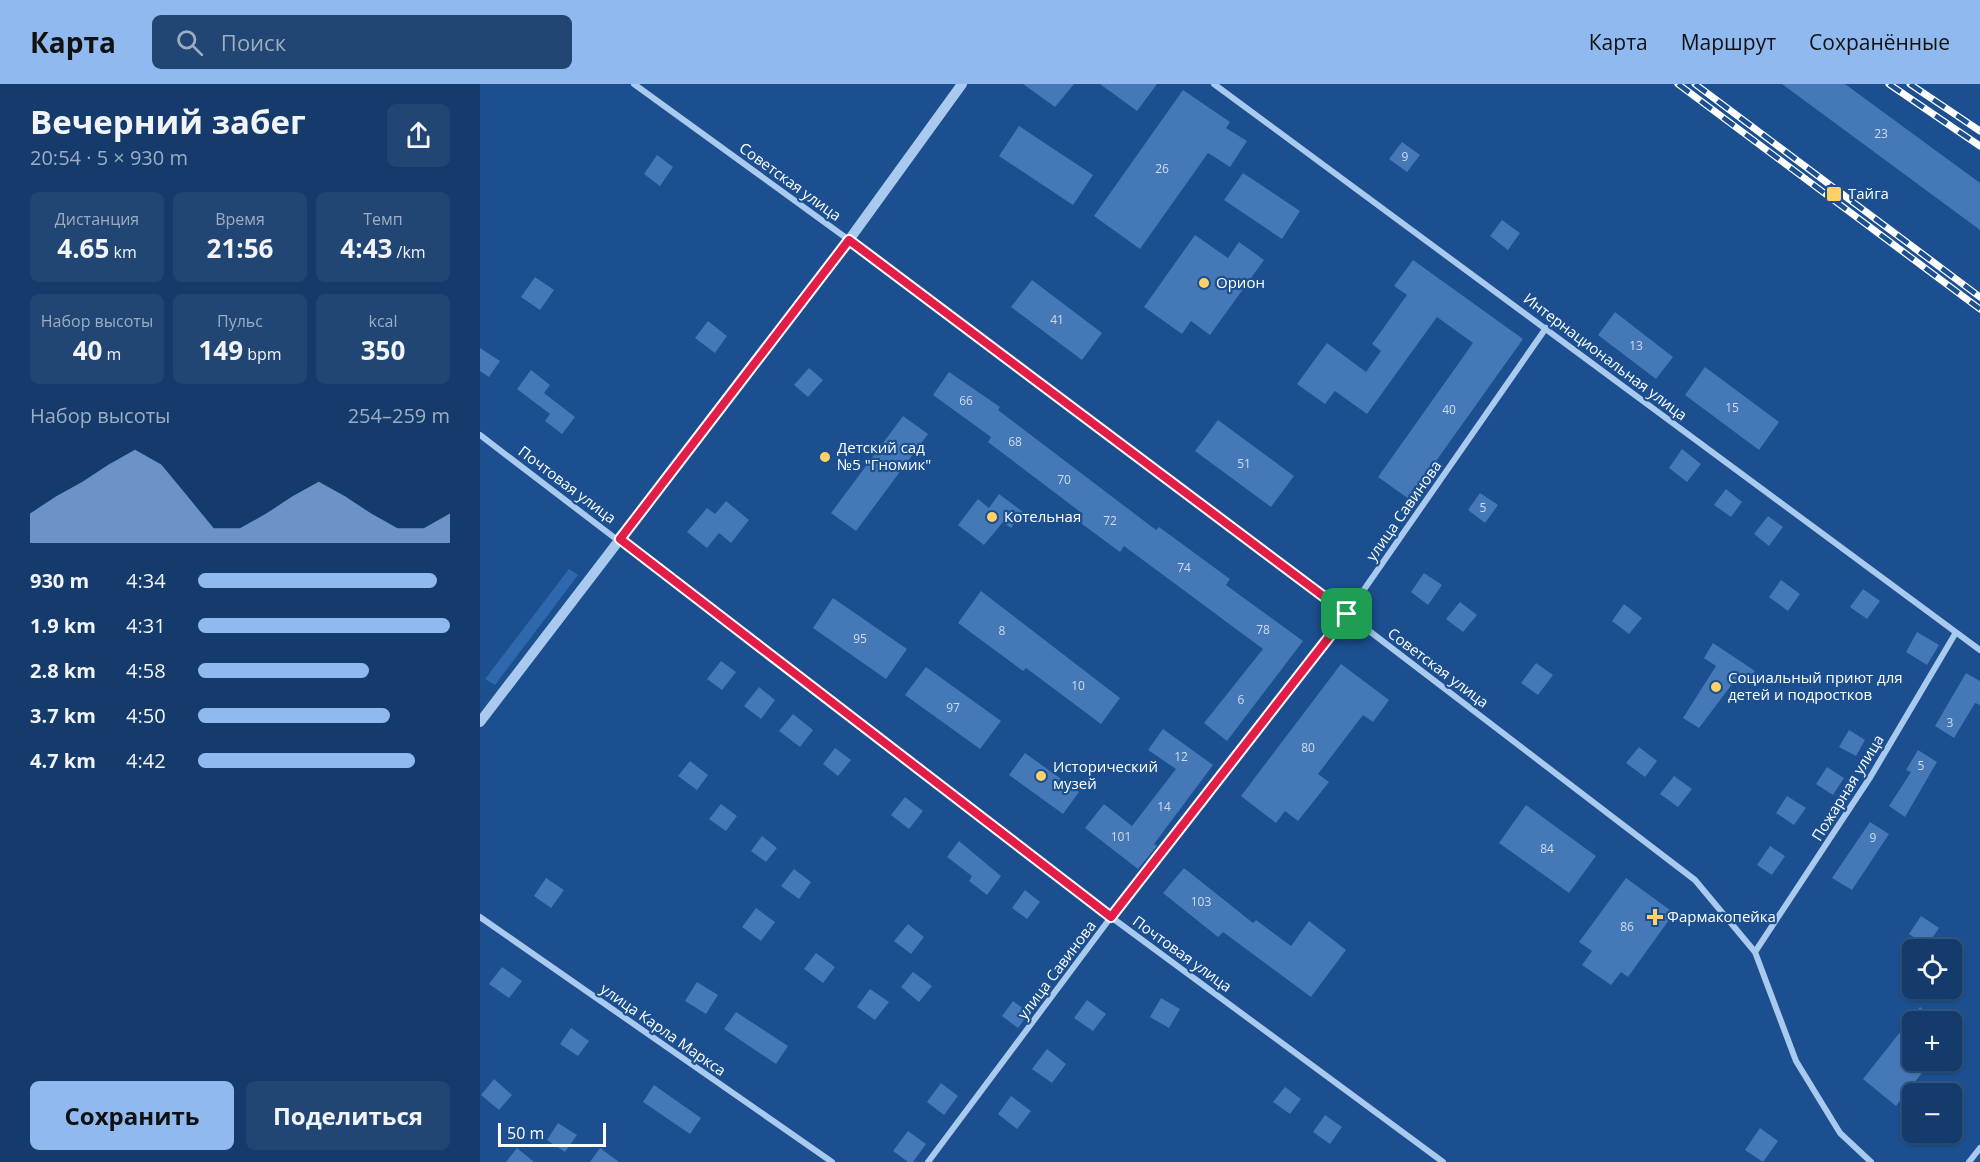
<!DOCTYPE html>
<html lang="ru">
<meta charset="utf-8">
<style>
:root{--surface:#143b6b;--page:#214673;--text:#f1f3f6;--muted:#9dadc1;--line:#33557e;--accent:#90b9f0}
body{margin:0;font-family:"Open Sans",sans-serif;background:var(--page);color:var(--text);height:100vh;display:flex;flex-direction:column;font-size:22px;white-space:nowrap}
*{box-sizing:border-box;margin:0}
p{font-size:20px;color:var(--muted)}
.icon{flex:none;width:33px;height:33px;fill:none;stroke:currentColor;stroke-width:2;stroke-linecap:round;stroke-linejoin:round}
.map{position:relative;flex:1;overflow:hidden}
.sheet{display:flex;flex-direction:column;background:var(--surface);width:480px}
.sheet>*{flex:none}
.controls{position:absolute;left:1422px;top:855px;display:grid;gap:12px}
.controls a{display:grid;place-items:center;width:60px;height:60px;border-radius:9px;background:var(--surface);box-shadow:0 2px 4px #0004,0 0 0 2px var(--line);font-size:30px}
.scale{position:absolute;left:18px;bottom:15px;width:108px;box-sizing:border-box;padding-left:6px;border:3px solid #fff;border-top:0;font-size:16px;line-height:21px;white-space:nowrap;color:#fff;-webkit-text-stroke:4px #1b4f8f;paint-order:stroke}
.pin{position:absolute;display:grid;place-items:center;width:51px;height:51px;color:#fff;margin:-26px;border-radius:12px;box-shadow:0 3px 9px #0006}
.round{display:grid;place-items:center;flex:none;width:63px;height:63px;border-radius:9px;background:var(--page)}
.head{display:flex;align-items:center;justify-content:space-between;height:102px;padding:0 30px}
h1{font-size:33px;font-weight:700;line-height:45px}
.metrics{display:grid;grid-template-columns:repeat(3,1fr);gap:9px;height:102px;padding:6px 30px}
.metrics div{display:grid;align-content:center;border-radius:9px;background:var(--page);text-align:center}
.metrics b{font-size:26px;font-weight:700}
.metrics small{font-size:16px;font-weight:400}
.metrics p{font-size:16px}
.chart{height:168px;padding:12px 30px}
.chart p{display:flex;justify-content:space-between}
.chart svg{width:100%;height:108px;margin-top:6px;fill:var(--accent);opacity:.7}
.primary-button{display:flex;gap:12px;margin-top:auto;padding:12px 30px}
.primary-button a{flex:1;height:69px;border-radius:9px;background:var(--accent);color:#111;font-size:24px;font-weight:700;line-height:69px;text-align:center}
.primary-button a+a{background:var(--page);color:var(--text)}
ul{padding:0 30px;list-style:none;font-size:20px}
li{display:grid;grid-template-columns:96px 72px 1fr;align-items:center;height:45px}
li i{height:15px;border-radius:8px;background:var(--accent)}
header{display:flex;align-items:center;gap:36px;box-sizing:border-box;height:84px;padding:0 30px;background:var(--accent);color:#111}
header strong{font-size:28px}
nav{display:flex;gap:33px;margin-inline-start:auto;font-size:21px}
.search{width:420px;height:54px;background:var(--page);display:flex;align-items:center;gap:15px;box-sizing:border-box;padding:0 21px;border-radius:9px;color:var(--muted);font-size:22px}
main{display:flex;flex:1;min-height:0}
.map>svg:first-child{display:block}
.green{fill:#2e69ad}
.building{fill:#4478b7}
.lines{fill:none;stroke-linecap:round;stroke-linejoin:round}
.minor{stroke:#a9c9ee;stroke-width:6}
.tertiary{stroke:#a9c9ee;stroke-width:10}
.rail-casing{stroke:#fff;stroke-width:7}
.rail{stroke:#1b4f8f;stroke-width:4.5;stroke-dasharray:14;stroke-linecap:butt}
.route-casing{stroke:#fff;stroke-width:12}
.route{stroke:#e11d48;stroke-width:8}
.poi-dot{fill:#ffd166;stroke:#1b4f8f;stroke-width:2}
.labels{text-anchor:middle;stroke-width:4.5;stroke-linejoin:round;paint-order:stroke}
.number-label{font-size:12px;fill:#d0dded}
.street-label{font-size:15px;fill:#fff;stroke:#1b4f8f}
.poi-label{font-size:15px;fill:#fff;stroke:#1b4f8f;text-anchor:start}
</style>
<header>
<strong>Карта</strong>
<div class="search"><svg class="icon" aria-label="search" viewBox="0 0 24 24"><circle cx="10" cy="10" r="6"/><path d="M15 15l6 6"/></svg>Поиск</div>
<nav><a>Карта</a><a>Маршрут</a><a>Сохранённые</a></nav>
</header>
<main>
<section class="sheet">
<div class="head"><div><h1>Вечерний забег</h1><p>20:54 · 5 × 930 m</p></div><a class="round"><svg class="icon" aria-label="share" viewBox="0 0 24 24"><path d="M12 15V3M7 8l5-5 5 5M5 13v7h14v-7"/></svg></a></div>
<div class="metrics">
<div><p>Дистанция</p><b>4.65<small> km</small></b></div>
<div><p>Время</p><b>21:56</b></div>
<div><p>Темп</p><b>4:43<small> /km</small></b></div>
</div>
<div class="metrics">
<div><p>Набор высоты</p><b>40<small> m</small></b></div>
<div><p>Пульс</p><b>149<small> bpm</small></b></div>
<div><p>kcal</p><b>350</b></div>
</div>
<div class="chart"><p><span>Набор высоты</span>254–259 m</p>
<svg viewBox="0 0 160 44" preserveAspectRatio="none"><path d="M0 44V32L10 25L20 19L30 12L40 6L50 12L60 25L70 38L80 38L90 32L100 25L110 19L120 25L130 32L140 38L150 38L160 32V44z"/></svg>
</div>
<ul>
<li><b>930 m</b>4:34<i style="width:95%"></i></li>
<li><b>1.9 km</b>4:31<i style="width:100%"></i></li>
<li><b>2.8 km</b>4:58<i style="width:68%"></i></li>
<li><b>3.7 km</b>4:50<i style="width:76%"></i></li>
<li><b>4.7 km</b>4:42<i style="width:86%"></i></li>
</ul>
<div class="primary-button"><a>Сохранить</a><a>Поделиться</a></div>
</section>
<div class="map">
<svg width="1500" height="1078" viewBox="0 0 1500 1078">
<rect width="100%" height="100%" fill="#1b4f8f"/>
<path class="green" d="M89 485 98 491 15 601 5 595Z"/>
<path class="building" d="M543 0H594L575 23Z
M620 0H677L657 27Z
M1302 0H1365L1500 99V146Z
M703 6 750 38 746 44 767 57 750 83 728 69 660 165 614 132Z
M539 42 613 91 593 121 519 72Z
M922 58 940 71 927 88 909 75Z
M177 71 193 83 180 102 164 90Z
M763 89 820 127 802 155 744 116Z
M1022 136 1040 149 1028 166 1010 152Z
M715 151 748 174 759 158 784 176 730 251 711 237 702 250 664 223Z
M933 176 1043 255 929 415 898 393 993 259 957 233 887 330 855 307 845 320 817 300 847 259 886 288 901 267 892 260 927 211 914 202Z
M55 193 74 206 60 226 41 213Z
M552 196 622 249 602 276 531 223Z
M1135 228 1193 273 1176 295 1118 251Z
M228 237 247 252 235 269 215 254Z
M0 264 20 277 9 293 0 287Z
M1225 283 1299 338 1279 366 1205 311Z
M329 284 343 296 328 313 314 301Z
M51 286 70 301 64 309 95 333 82 350 65 337 70 330 37 305Z
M469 288 520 323 518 326 676 446 679 443 750 495 746 501 823 557 747 657 724 639 783 565 644 462 640 468 598 437 603 430 508 358 511 353 453 311Z
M423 332 448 350 376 447 351 429Z
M738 336 814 392 791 423 715 367Z
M1202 365 1221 380 1207 398 1189 384Z
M1246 405 1262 418 1251 433 1234 421Z
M1000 409 1018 421 1005 439 988 426Z
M519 410 543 428 531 444 523 438 504 461 478 441 498 415 509 424Z
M246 417 269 436 251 459 239 449 227 464 207 448 227 424 235 430Z
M1288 432 1303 443 1289 462 1274 450Z
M944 489 962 501 948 521 931 508Z
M1301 496 1320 510 1308 527 1289 513Z
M1383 505 1400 517 1387 535 1370 523Z
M501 507 640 614 621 640 546 584 543 587 478 539Z
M353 514 427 565 406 595 333 544Z
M980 518 997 531 983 548 966 535Z
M1144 520 1162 534 1149 550 1132 537Z
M1437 548 1459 561 1447 581 1426 568Z
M1233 559 1275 587 1266 601 1256 595 1219 644 1203 634 1236 582 1224 574Z
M241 577 256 588 242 606 227 595Z
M1056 579 1073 591 1058 611 1041 599Z
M861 580 909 616 893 638 883 631 838 690 849 698 818 737 805 727 796 739 761 712Z
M446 583 521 637 500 665 425 611Z
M1486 589 1500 597V621L1495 619 1474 654 1455 642Z
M279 603 295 616 281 635 264 622Z
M313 630 333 646 320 663 299 647Z
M683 645 733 681 674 760 677 762 658 785 605 744 624 720 652 742 696 685 668 666Z
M1369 646 1385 656 1376 672 1359 663Z
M1159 663 1177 677 1165 693 1146 679Z
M355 664 371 676 358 692 343 680Z
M1438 666 1457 678 1425 733 1409 722 1431 688 1426 686Z
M545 669 599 708 583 730 529 691Z
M210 677 228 691 217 706 198 692Z
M1347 683 1364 694 1353 711 1336 700Z
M1194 692 1212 705 1198 723 1180 710Z
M1307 712 1326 724 1314 741 1296 729Z
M425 713 443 727 429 745 411 731Z
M241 720 257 732 246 747 229 735Z
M1046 721 1116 772 1089 809 1019 759Z
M1390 738 1409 750 1372 806 1352 794Z
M282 752 297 764 286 778 271 767Z
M479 757 521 792 507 811 489 797 492 792 467 773Z
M1290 762 1305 772 1292 791 1277 781Z
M704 784 773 839 776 836 811 862 829 837 866 866 831 913 743 848 738 853 683 809Z
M314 785 331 798 319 815 301 802Z
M66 794 84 806 71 824 54 812Z
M1146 794 1194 829 1148 893 1141 888 1131 901 1102 881 1112 867 1099 858Z
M545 806 560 818 547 835 532 824Z
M276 824 295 838 281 857 262 843Z
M1441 832 1459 844 1447 862 1429 850Z
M428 840 444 853 431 870 414 857Z
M336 869 355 883 343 899 324 885Z
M22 883 42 897 29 914 9 900Z
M433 888 452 902 439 918 421 903Z
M217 898 238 911 226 930 205 917Z
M390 905 409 918 395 936 377 923Z
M681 914 700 925 689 944 670 933Z
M607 916 626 930 613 947 594 934Z
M533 917 549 929 538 944 522 932Z
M1440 923 1458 938H1432V976H1452L1416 1022 1383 995Z
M256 928 308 962 296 980 244 945Z
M91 944 109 957 98 972 80 960Z
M567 965 586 980 572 999 552 985Z
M14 995 32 1011 19 1026 1 1011Z
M461 999 478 1012 464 1031 447 1018Z
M174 1001 221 1034 210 1050 163 1018Z
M805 1003 821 1015 810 1030 793 1018Z
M531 1012 551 1027 537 1045 518 1030Z
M845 1031 862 1043 850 1060 833 1048Z
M78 1039 97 1051 85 1068 67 1056Z
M1280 1044 1298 1057 1283 1078 1265 1066Z
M428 1047 446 1060 433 1078H428L413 1067Z
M37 1064 54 1078H26Z
M120 1064 139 1078H110Z"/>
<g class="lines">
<path class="minor" d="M154 0 369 156 888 546 1215 796 1275 868 1316 977 1360 1049 1391 1078
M734 0 1500 566
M0 351 631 833 963 1078
M0 833 352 1078
M1275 868 1391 692 1475 550
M448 1078 631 833 867 530 1066 244
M1489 1078 1500 1064"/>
<path class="tertiary" d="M0 638 369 156 482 0"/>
<defs>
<path id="rail" d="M1198 0 1500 225
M1215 0 1500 213
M1409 0 1500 62
M1430 0 1500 47"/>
</defs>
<use href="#rail" class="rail-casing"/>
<use href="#rail" class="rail"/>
</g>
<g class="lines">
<defs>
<path id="route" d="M369 156 867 530 631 833 140 455Z"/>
</defs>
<use href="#route" class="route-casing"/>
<use href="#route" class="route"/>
</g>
<g class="poi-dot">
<rect x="1346" y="102" width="16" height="16" rx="3"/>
<circle cx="724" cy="199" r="6"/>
<circle cx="345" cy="373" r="6"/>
<circle cx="512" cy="433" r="6"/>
<circle cx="1236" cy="603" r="6"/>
<circle cx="561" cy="692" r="6"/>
<path d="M1172 824h6v6h6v6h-6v6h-6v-6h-6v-6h6z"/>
</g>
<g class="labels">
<g class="number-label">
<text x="1401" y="54">23</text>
<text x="925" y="77">9</text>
<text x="682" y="89">26</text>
<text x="577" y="240">41</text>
<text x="1156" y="266">13</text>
<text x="486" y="321">66</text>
<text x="1252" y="328">15</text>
<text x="969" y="330">40</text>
<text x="535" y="362">68</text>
<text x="764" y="384">51</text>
<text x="584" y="400">70</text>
<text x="1003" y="428">5</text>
<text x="630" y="441">72</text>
<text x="704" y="488">74</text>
<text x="783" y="550">78</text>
<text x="522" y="551">8</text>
<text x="380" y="559">95</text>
<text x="598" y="606">10</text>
<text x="761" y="620">6</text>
<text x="473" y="628">97</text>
<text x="1470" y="643">3</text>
<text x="828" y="668">80</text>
<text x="701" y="677">12</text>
<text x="1441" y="686">5</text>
<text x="684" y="727">14</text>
<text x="641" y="757">101</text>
<text x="1393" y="758">9</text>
<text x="1067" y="769">84</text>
<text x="721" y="822">103</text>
<text x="1147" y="847">86</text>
</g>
<g class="street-label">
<text transform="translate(310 98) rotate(36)" y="5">Советская улица</text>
<text transform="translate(1125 273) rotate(37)" y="5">Интернациональная улица</text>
<text transform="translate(87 401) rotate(37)" y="5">Почтовая улица</text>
<text transform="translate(924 427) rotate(-55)" y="5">улица Савинова</text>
<text transform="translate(958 584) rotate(37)" y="5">Советская улица</text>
<text transform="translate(1368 704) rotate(-58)" y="5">Пожарная улица</text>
<text transform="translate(702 870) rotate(36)" y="5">Почтовая улица</text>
<text transform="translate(577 886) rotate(-53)" y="5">улица Савинова</text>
<text transform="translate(183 946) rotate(35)" y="5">улица Карла Маркса</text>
</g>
<g class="poi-label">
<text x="1368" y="115">Тайга</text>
<text x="736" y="204">Орион</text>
<text x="357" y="369">Детский сад<tspan x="357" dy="17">№5 "Гномик"</tspan></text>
<text x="524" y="438">Котельная</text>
<text x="1248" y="599">Социальный приют для<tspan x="1248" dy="17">детей и подростков</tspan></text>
<text x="573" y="688">Исторический<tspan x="573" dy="17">музей</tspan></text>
<text x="1187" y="838">Фармакопейка</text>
</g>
</g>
</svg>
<div class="controls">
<a><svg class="icon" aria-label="locate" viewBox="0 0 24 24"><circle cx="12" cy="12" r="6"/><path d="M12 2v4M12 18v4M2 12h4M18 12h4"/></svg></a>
<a>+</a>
<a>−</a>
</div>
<div class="scale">50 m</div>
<div class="pin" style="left:867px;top:530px;background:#1e9e55"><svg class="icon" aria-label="arrive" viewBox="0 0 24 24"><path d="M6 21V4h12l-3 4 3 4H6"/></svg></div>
</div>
</main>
